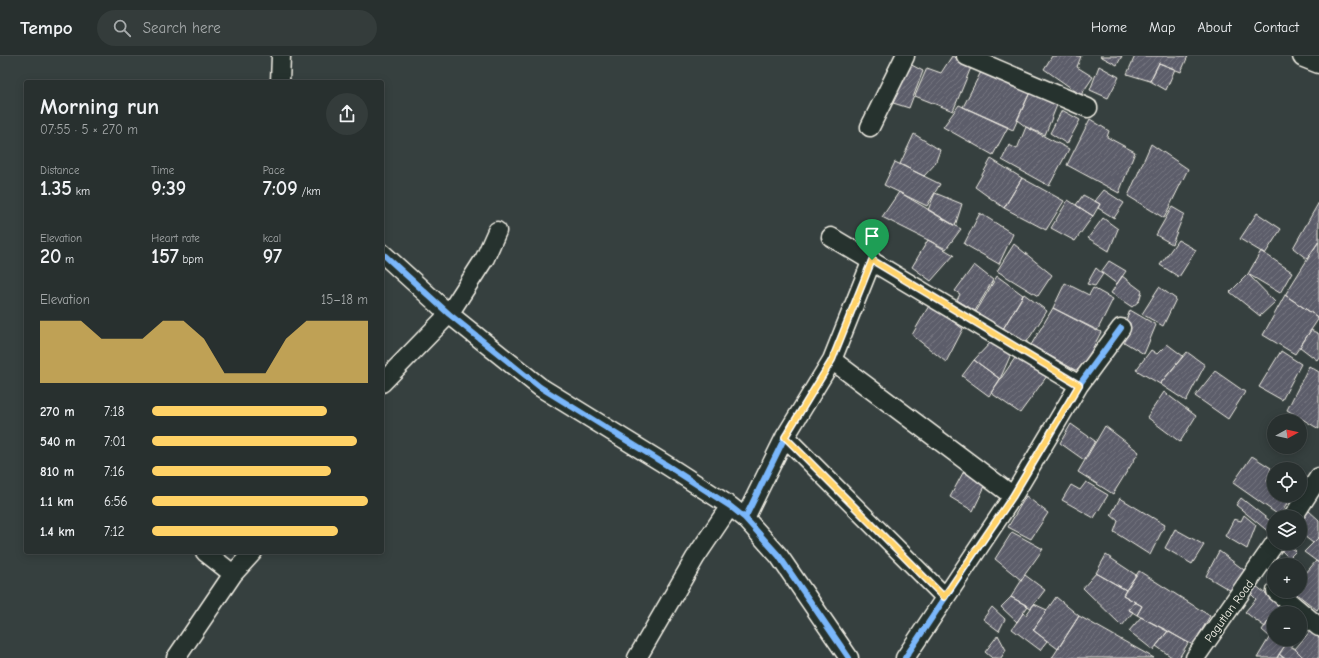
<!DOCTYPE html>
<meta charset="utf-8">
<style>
:root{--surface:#28302f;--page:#343c3b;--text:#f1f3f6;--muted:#a5a9aa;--line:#444b4b;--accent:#ffd166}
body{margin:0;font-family:"Comic Neue",sans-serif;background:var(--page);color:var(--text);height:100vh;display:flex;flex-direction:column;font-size:15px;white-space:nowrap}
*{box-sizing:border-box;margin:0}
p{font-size:13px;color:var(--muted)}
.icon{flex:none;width:22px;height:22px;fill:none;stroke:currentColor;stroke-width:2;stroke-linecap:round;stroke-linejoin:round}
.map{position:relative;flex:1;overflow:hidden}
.panel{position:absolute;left:24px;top:24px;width:360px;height:474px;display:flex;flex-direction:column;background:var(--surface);border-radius:4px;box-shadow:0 2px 10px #0003,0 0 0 1px var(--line)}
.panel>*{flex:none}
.needle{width:26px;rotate:82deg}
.controls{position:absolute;left:1267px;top:358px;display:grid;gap:8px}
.controls a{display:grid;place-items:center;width:40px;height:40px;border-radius:50%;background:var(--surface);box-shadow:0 2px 10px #0003,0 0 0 1px var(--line);font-size:20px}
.pin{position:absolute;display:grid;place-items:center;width:34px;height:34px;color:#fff;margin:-41px -17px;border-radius:50% 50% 50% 0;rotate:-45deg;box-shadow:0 0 4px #0007}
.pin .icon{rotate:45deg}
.round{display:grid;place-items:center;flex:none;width:42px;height:42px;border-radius:21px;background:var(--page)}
.headline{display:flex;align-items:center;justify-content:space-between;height:68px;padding:0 16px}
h1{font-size:22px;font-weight:700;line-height:30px}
.metrics{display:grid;grid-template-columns:repeat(3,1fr);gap:6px;height:68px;padding:4px 16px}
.metrics div{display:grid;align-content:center}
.metrics b{font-size:20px;font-weight:700}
.metrics small{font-size:11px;font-weight:400}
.metrics p{font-size:11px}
.chart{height:112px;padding:8px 16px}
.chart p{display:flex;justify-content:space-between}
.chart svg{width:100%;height:72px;margin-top:4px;fill:var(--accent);opacity:.7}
ul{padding:0 16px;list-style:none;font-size:13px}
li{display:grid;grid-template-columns:64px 48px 1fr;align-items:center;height:30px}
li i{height:10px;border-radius:5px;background:var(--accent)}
header{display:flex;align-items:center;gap:24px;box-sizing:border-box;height:56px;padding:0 20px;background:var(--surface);border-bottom:1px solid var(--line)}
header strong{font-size:19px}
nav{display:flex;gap:22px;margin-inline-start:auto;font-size:14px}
.search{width:280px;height:36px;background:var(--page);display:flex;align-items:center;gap:10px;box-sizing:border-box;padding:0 14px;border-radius:22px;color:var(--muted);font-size:15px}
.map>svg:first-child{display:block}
.building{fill:url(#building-hatch);stroke:#f4f1e8}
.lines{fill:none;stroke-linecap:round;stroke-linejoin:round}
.minor-casing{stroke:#f4f1e8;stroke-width:21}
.trunk-casing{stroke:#f4f1e8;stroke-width:25}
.minor{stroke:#26332d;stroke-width:18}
.trunk{stroke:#26332d;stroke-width:22}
.cycleway-casing{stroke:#26332d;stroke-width:8}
.cycleway{stroke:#7ab7fb;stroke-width:6}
.route-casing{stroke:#fff;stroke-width:8}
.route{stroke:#ffd166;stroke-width:5}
.labels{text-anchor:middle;stroke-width:3.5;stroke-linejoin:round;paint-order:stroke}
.street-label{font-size:12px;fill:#f4f1e8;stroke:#26332d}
</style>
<header>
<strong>Tempo</strong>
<div class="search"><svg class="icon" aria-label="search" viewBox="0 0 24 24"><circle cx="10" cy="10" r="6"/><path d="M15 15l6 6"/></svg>Search here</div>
<nav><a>Home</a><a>Map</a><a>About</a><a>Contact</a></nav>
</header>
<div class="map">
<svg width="1319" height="602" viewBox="0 0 1319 602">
<defs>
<pattern id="building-hatch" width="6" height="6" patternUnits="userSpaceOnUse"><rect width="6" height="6" fill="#5c5d6a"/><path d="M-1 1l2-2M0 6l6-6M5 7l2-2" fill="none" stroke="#74757f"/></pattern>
</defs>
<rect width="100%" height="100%" fill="#36403f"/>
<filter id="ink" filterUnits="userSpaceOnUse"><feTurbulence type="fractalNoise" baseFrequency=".025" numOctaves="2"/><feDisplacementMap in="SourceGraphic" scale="8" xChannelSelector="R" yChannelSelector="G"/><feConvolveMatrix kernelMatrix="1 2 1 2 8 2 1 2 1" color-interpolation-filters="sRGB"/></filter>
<g filter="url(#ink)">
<path class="building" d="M952 0 972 9 953 55 915 40 927 12 941 17Z
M1052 0H1081L1077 11 1093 21 1081 39 1044 13Z
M1100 0H1122L1117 9Z
M1135 0H1188L1181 16 1159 7 1150 25 1127 18Z
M906 6 923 15 909 52 890 46Z
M1159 7 1175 13 1166 34 1150 25Z
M984 10 1031 34 1013 74 963 51Z
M1099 10 1119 21 1108 42 1090 34Z
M1031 34 1057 49 1045 79 1026 71 1017 64Z
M959 49 1008 71 993 99 943 71Z
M1062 54 1080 64 1067 88 1050 77Z
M1090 63 1109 75 1107 81 1135 96 1119 137 1067 109Z
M1026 71 1069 93 1049 130 1002 104 1009 89 1017 93Z
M914 78 940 94 935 108 924 120 900 108Z
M1151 88 1188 113 1164 162 1128 140Z
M991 103 1022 122 1004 152 975 131Z
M895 106 940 128 927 150 884 129Z
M1022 122 1064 145 1046 174 1004 152Z
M1104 134 1124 147 1114 162 1098 152 1100 148 1095 145Z
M899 136 961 173 946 193 882 161Z
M935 137 962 148 955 170 928 154Z
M1083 139 1100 148 1093 160 1076 149Z
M1068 144 1093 160 1075 185 1051 172Z
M1319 146V185L1307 203 1293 192Z
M1172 151 1184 158 1172 188 1156 179Z
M980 157 1013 178 999 208 964 188Z
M1257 157 1281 173 1265 198 1240 183Z
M1103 162 1118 173 1109 195 1088 182Z
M928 184 954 199 931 225 912 211Z
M1178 184 1196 194 1179 221 1160 209Z
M1319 185V262L1285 239Z
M1014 188 1052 219 1038 240 997 215Z
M1261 195 1292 216 1280 237 1248 218Z
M1109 205 1126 215 1117 228 1101 216Z
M974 209 993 224 975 255 957 244 960 238 955 235Z
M1096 212 1103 218 1095 230 1087 228Z
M1248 218 1275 246 1260 260 1230 236Z
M997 220 1023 239 1003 273 976 256Z
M1122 220 1142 235 1139 245 1132 251 1111 237Z
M1065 227 1089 239 1093 232 1113 243 1097 275 1053 252Z
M1159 231 1176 243 1163 270 1142 258Z
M1024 238 1047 255 1026 287 1003 273Z
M1285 239 1319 262 1295 298 1263 279Z
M930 248 963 273 946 306 912 279Z
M1053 252 1101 276 1082 313 1075 314 1031 289Z
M1130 254 1156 269 1144 298 1119 283Z
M1311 274 1319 278V301L1317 304 1300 291Z
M991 286 1011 298 1000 323 974 304Z
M1167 288 1183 300 1160 328 1136 314 1151 294 1157 298Z
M1281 295 1301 308 1282 344 1259 331Z
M1187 296 1205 309 1186 345 1160 328Z
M1015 302 1047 320 1020 357 991 337Z
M974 304 1000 323 989 340 962 320Z
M1309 310 1319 316V373L1287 354Z
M1215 315 1245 336 1228 363 1195 340Z
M1164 336 1196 360 1180 386 1147 361Z
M1071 368 1095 385 1084 404 1060 387Z
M1105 370 1139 396 1113 438 1078 416Z
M1252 400 1271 412 1267 425 1274 431V439H1284L1289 444 1280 460 1233 427Z
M965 413 986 428 973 455 950 441Z
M1086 426 1108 439 1094 462 1062 444 1071 429 1080 434Z
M1026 440 1048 457 1031 483 1008 471Z
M1120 442 1165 469 1150 499 1114 476 1118 465 1111 459Z
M1241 442 1274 468 1270 477 1236 449Z
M1309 455 1319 464V481L1313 487 1300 477V465Z
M1244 459 1256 469 1247 493 1225 480 1234 463 1241 465Z
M1175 473 1204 489 1192 508 1165 492Z
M1012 476 1043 493 1021 524 995 503Z
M1319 481V507L1304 496Z
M1285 487 1296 495 1289 502 1280 493Z
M1219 495 1248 517 1233 536 1206 520Z
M1106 499 1136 519 1126 534 1096 517Z
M1316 505 1319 507V551L1317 554 1293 535H1300V524Z
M1139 515 1210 560 1193 589 1137 559 1142 550 1123 539Z
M1096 517 1126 534 1123 539 1135 546 1129 554 1133 556 1122 570 1083 532Z
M1025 519 1045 534 1031 552 1011 541Z
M1256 530 1282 550 1278 555 1276 554 1265 571 1245 556 1256 543 1251 538Z
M1011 541 1028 550 1017 566 1001 551Z
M1056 541 1079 560 1058 593 1033 574Z
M1135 546 1142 550 1137 559 1129 554Z
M1034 548 1047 554 1033 574 1047 585 1040 594 1012 573 1023 557 1026 559Z
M992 551 1005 563 999 575 983 563Z
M1276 554 1280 557H1274V578L1272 577 1270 581 1262 574Z
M1079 560 1154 602H1052Z
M1141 561 1168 575 1153 594 1129 575Z
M1300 563 1308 569 1305 575 1300 572Z
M1311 574 1319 580V602H1304L1295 593Z
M1168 575 1188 587 1179 602H1173L1156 590Z
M1272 577 1274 583H1280L1286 588 1277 602H1257Z
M998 579 1006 594 1001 602H992L985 596Z
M1280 583H1296L1291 590Z
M1286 588 1295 593 1304 602H1284L1279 598Z
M1279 598 1284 602H1277Z"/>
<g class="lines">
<defs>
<path id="minor" d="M966 0 1088 52
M280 26 281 0
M870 71 905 0
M831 181 1079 329
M382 197 449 258 540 331 668 410 730 450 745 462 779 500 849 602
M832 304 1013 440
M382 327 449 258 485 202 497 175
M785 381 945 541
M1293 461 1319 421
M745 462 785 381 832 304 872 204
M205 496 233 518 253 496
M1276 535 1319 571
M176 602 233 518
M637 602 695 502 730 450
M905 602 1013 440 1079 329 1121 272
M1195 602 1275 487"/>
<path id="trunk" d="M1304 0 1319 6"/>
</defs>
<use href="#minor" class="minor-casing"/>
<use href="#trunk" class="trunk-casing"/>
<use href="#minor" class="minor"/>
<use href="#trunk" class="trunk"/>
<defs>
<path id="cycleway" d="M382 197 449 258 540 331 668 410 730 450 745 462 779 500 849 602
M745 462 785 381 832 304 872 204
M905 602 1013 440 1079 329 1121 272"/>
</defs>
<use href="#cycleway" class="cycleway-casing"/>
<use href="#cycleway" class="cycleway"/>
</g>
</g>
<g class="lines" filter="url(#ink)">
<defs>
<path id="route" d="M872 204 1079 329 1013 440 944 541 785 381 832 304Z"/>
</defs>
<use href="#route" class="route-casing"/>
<use href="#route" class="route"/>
</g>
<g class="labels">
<g class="street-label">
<text transform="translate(1229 555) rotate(-54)" y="4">Pagutlan Road</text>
</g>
</g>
</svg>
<div class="controls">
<a><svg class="needle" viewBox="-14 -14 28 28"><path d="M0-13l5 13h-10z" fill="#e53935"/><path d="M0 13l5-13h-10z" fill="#a5a9aa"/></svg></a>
<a><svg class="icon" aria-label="locate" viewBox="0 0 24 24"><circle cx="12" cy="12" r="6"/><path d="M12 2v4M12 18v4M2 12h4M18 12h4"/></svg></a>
<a><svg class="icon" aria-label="layers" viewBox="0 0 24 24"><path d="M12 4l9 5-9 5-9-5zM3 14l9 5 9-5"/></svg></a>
<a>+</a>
<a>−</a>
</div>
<div class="pin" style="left:872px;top:204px;background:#1e9e55"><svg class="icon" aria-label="arrive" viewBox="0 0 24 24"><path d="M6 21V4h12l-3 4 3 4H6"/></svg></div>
<section class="panel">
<div class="headline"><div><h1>Morning run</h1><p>07:55 · 5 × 270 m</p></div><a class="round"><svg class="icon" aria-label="share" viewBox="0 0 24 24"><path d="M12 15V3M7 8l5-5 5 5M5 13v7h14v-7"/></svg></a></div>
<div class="metrics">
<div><p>Distance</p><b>1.35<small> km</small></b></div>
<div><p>Time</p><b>9:39</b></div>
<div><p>Pace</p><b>7:09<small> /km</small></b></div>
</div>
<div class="metrics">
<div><p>Elevation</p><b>20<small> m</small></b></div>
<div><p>Heart rate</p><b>157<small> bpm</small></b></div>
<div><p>kcal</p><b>97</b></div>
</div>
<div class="chart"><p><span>Elevation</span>15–18 m</p>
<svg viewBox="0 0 160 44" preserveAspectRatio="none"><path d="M0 44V6L10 6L20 6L30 17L40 17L50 17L60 6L70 6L80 17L90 38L100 38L110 38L120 17L130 6L140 6L150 6L160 6V44z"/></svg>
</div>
<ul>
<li><b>270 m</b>7:18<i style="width:81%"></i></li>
<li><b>540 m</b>7:01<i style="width:95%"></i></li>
<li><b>810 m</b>7:16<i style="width:83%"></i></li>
<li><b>1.1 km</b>6:56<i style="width:100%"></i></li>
<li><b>1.4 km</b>7:12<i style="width:86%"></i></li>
</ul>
</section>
</div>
